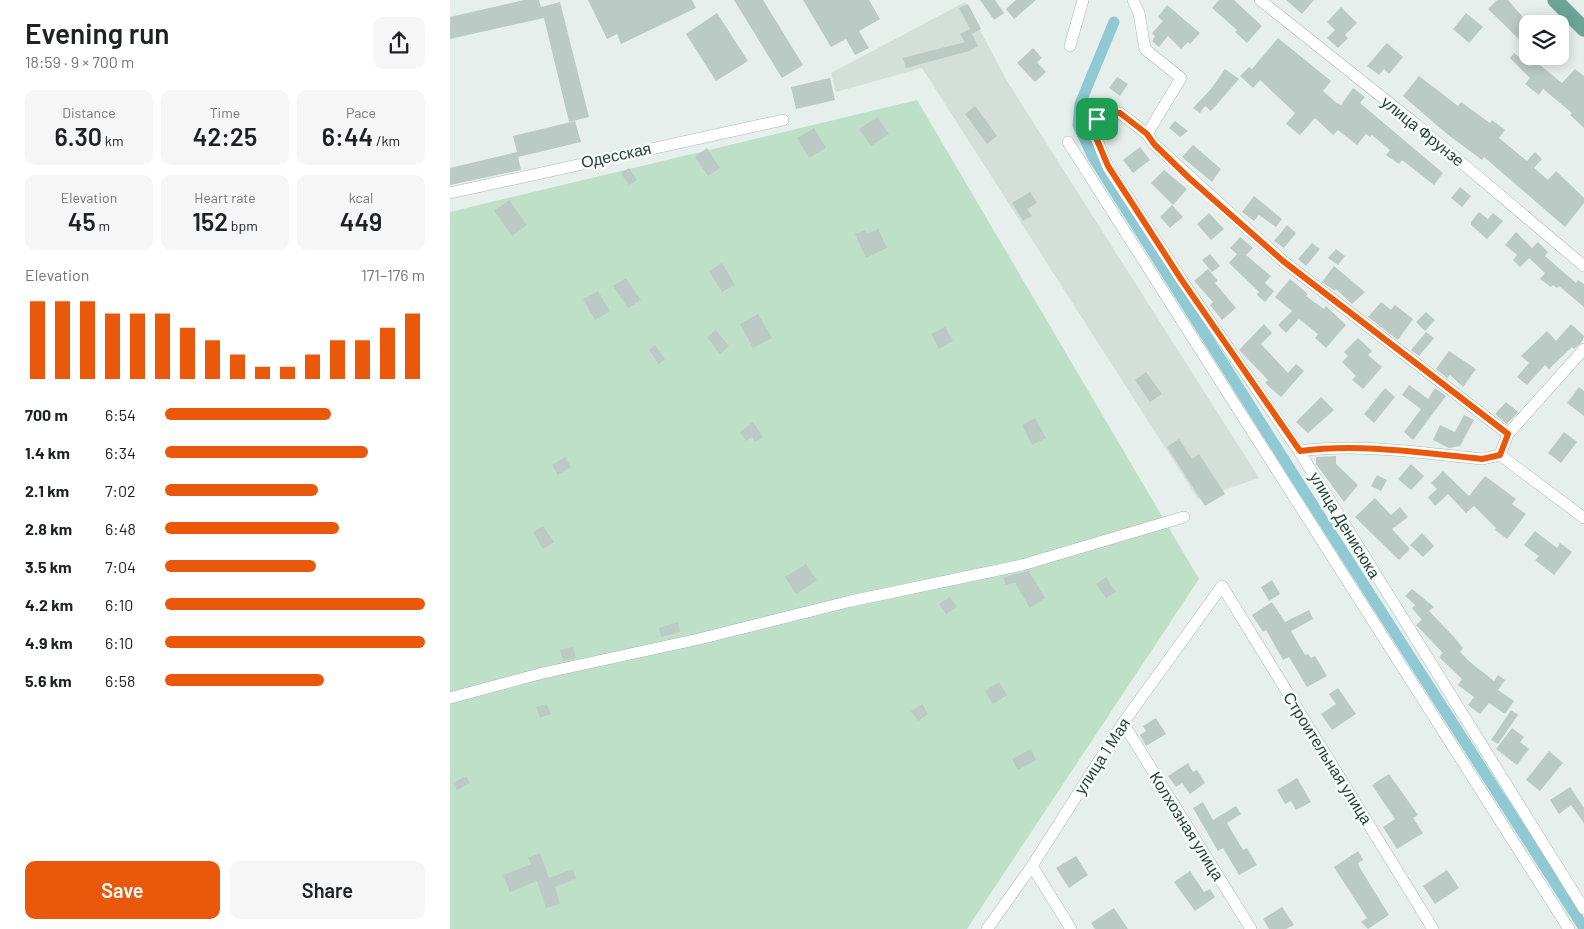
<!DOCTYPE html>
<meta charset="utf-8">
<style>
:root{--surface:#fff;--page:#f6f6f6;--text:#202124;--muted:#757577;--accent:#ea580c}
body{margin:0;font-family:Barlow,sans-serif;background:var(--page);color:var(--text);height:100vh;display:flex;flex-direction:column;font-size:19px;white-space:nowrap}
*{box-sizing:border-box;margin:0}
p{font-size:16px;color:var(--muted)}
.icon{flex:none;width:28px;height:28px;fill:none;stroke:currentColor;stroke-width:2;stroke-linecap:round;stroke-linejoin:round}
.map{position:relative;flex:1;overflow:hidden}
.panel{display:flex;flex-direction:column;background:var(--surface);width:450px}
.panel>*{flex:none}
.buttons{position:absolute;left:1069px;top:15px;display:grid;gap:10px}
.buttons a{display:grid;place-items:center;width:50px;height:50px;border-radius:10px;background:var(--surface);box-shadow:0 2px 12px #0003;font-size:25px}
.pin{position:absolute;display:grid;place-items:center;width:42px;height:42px;color:#fff;margin:-21px;border-radius:10px;box-shadow:0 2px 8px #0006}
.round{display:grid;place-items:center;flex:none;width:52px;height:52px;border-radius:10px;background:var(--page)}
.overview{display:flex;align-items:center;justify-content:space-between;height:85px;padding:0 25px}
h1{font-size:28px;font-weight:600;line-height:38px}
.stats{display:grid;grid-template-columns:repeat(3,1fr);gap:8px;height:85px;padding:5px 25px}
.stats div{display:grid;align-content:center;border-radius:10px;background:var(--page);text-align:center}
.stats b{font-size:25px;font-weight:600}
.stats small{font-size:14px;font-weight:400}
.stats p{font-size:14px}
.chart{height:140px;padding:10px 25px}
.chart p{display:flex;justify-content:space-between}
.chart svg{width:100%;height:90px;margin-top:5px;stroke:var(--accent);stroke-width:6}
.cta{display:flex;gap:10px;margin-top:auto;padding:10px 25px}
.cta a{flex:1;height:58px;border-radius:10px;background:var(--accent);color:#fff;font-size:20px;font-weight:600;line-height:58px;text-align:center}
.cta a+a{background:var(--page);color:var(--text)}
ul{padding:0 25px;list-style:none;font-size:16px}
li{display:grid;grid-template-columns:80px 60px 1fr;align-items:center;height:38px}
li i{height:12px;border-radius:6px;background:var(--accent)}
main{display:flex;flex:1;min-height:0}
.map>svg:first-child{display:block}
.built{fill:#d4dfda}
.green{fill:#bfe0c8}
.lines{fill:none;stroke-linecap:round;stroke-linejoin:round}
.canal{stroke:#8ec9d4;stroke-width:11}
.building{fill:#bbcac4}
.minor-casing{stroke:#a8b8b2;stroke-width:12}
.primary-casing{stroke:#c2cac8;stroke-width:16}
.minor{stroke:#fff;stroke-width:11}
.primary{stroke:#6aa596;stroke-width:15}
.route-casing{stroke:#fff;stroke-width:10}
.route{stroke:#ea580c;stroke-width:6}
.labels{text-anchor:middle;stroke-width:5;stroke-linejoin:round;paint-order:stroke}
.street-label{font-size:16px;fill:#24423a;stroke:#f7fbf9}
</style>
<main>
<section class="panel">
<div class="overview"><div><h1>Evening run</h1><p>18:59 · 9 × 700 m</p></div><a class="round"><svg class="icon" aria-label="share" viewBox="0 0 24 24"><path d="M12 15V3M7 8l5-5 5 5M5 13v7h14v-7"/></svg></a></div>
<div class="stats">
<div><p>Distance</p><b>6.30<small> km</small></b></div>
<div><p>Time</p><b>42:25</b></div>
<div><p>Pace</p><b>6:44<small> /km</small></b></div>
</div>
<div class="stats">
<div><p>Elevation</p><b>45<small> m</small></b></div>
<div><p>Heart rate</p><b>152<small> bpm</small></b></div>
<div><p>kcal</p><b>449</b></div>
</div>
<div class="chart"><p><span>Elevation</span>171–176 m</p>
<svg viewBox="0 0 160 44" preserveAspectRatio="none"><path d="M5 44V6M15 44V6M25 44V6M35 44V12M45 44V12M55 44V12M65 44V19M75 44V25M85 44V32M95 44V38M105 44V38M115 44V32M125 44V25M135 44V25M145 44V19M155 44V12"/></svg>
</div>
<ul>
<li><b>700 m</b>6:54<i style="width:64%"></i></li>
<li><b>1.4 km</b>6:34<i style="width:78%"></i></li>
<li><b>2.1 km</b>7:02<i style="width:59%"></i></li>
<li><b>2.8 km</b>6:48<i style="width:67%"></i></li>
<li><b>3.5 km</b>7:04<i style="width:58%"></i></li>
<li><b>4.2 km</b>6:10<i style="width:100%"></i></li>
<li><b>4.9 km</b>6:10<i style="width:100%"></i></li>
<li><b>5.6 km</b>6:58<i style="width:61%"></i></li>
</ul>
<div class="cta"><a>Save</a><a>Share</a></div>
</section>
<div class="map">
<svg width="1134" height="929" viewBox="0 0 1134 929">
<rect width="100%" height="100%" fill="#e6efeb"/>
<path class="built" d="M515 2 557 81 809 478 748 499 472 68 386 92 381 73Z"/>
<path class="green" d="M467 100 749 579 517 929H0V212Z"/>
<g class="lines">
<path class="canal" d="M664 22 630 104 628 125 643 157 847 480 1134 928"/>
</g>
<path class="building" d="M74 0H89L91 7 110 2 139 117 119 122 94 18 0 39V17Z
M138 0H242L246 8 171 44 167 34 157 39Z
M284 0H313L353 65 332 78Z
M353 0H419L430 19 409 31 419 48 405 55 396 39 381 47Z
M530 0H545L554 13 544 20Z
M566 0H586L564 19 556 9Z
M769 0H784L812 26 797 43 785 32 787 30 762 8Z
M836 0H864L852 14Z
M1047 0H1058L1078 23V48L1038 9Z
M518 4 531 29 522 34 528 46 519 51 456 68 453 58 515 42 510 34 520 29 509 8Z
M717 5 750 33 740 44 738 42 731 49 718 36 709 47 702 41 705 36 702 33 713 21 708 17Z
M891 7 907 23 895 35 898 38 888 48 877 38 885 30 877 22Z
M267 13 298 61 266 81 236 34Z
M1016 13 1033 27 1019 43 1003 29Z
M828 38 881 81 873 91 887 103 891 105 903 88 915 97 910 103 993 173 984 185 952 160 949 164 936 155 940 150 922 135 920 137 916 134 907 145 888 130 883 135 865 118 850 135 836 124 845 113 810 80 803 88 790 76 799 67 802 69Z
M937 43 953 57 939 74 934 69 929 75 917 66Z
M583 48 592 58 587 62 596 72 585 82 567 63Z
M1064 53 1080 66 1085 61 1112 83 1125 69 1134 76V128L1120 115 1122 113 1093 89 1089 95 1075 84 1080 78 1060 58Z
M775 69 789 79 761 111 755 106 750 113 743 108 761 89Z
M969 76 1008 106 1011 102 1040 123 1042 120 1055 130 1049 138 1077 161 1085 152 1092 159 1084 168 1098 180 1106 171 1134 198V203L1115 227 1034 157 1032 160 997 134 953 96Z
M667 77 678 84 670 96 659 88Z
M380 78 385 100 346 109 341 87Z
M525 106 547 136 537 144 515 114Z
M427 117 439 134 421 146 409 129Z
M125 121 131 142 68 157 71 170 0 185V168L67 152 63 136Z
M725 121 738 131 730 137 719 128Z
M364 128 376 148 359 158 347 138Z
M743 145 771 169 762 182 732 157Z
M690 147 700 160 683 173 673 160Z
M257 148 270 168 258 176 245 157Z
M179 168 187 180 179 185 171 173Z
M714 170 737 189 723 205 701 183Z
M1010 187 1021 196 1012 207 1001 198Z
M580 192 587 203 577 209 582 216 573 221 562 203Z
M804 196 832 219 826 227 809 215 804 221 792 212Z
M59 200 77 225 62 236 44 211Z
M722 205 733 217 720 228 710 217Z
M1029 212 1038 219 1043 213 1053 221 1037 239 1021 225V222Z
M759 213 774 229 761 240 747 224Z
M837 225 846 233 834 248 824 241Z
M428 229 437 248 416 258 405 234 415 230 417 234Z
M1066 232 1082 248 1088 242 1098 252 1095 256 1126 283 1128 280 1134 284V307L1109 286 1107 288 1103 285 1101 287 1090 279 1095 273 1079 258 1070 267 1063 260 1067 255 1055 245Z
M790 237 803 248 796 255 821 276 815 283 824 291 815 302 807 295 809 292 779 263 787 254 780 248Z
M862 243 870 249 856 266 848 259Z
M886 249 895 256 888 265 878 258Z
M760 254 770 266 762 272 752 260Z
M272 263 285 285 272 292 259 271Z
M884 266 915 292 902 304 886 289 885 291 872 282Z
M758 269 768 281 765 283 786 308 772 320 760 305 763 302 744 281Z
M176 278 191 300 178 308 163 286Z
M840 279 858 294 856 296 874 309 876 306 896 325 876 348 865 338 868 334 849 319 836 333 828 325 842 311 825 297Z
M148 291 160 311 145 320 133 299Z
M931 302 941 310 945 305 963 319 948 340 918 317Z
M976 312 985 320 975 331 966 322Z
M308 314 322 338 303 348 290 324Z
M814 324 822 333 811 344 838 373 846 364 854 371 831 397 815 383 818 380 789 350Z
M1121 324 1134 336 1132 342 1124 349 1122 347 1099 369 1095 365 1077 385 1067 377 1079 363 1071 356 1097 331 1106 341Z
M495 327 503 341 489 349 481 334Z
M266 330 279 346 270 354 257 337Z
M976 332 984 338 969 356 961 350Z
M908 338 922 351 918 355 932 367 913 389 902 380 906 376 892 362 898 356 894 352Z
M205 345 215 359 209 364 199 350Z
M999 351 1026 369 1013 387 1000 375 997 378 986 369Z
M696 372 712 394 700 402 685 380Z
M959 385 978 399 985 388 996 396 963 440 954 432 971 409 952 395Z
M1129 387 1134 391V416L1117 403Z
M935 388 945 397 924 423 914 414Z
M871 397 884 410 858 433 846 422Z
M1056 402 1068 412 1057 424 1045 414Z
M1014 415 1024 420 1010 446 999 448 983 440 990 425 1005 432Z
M585 418 596 438 582 445 572 425Z
M303 422 313 437 305 442 302 437 296 441 290 432Z
M1114 432 1127 442 1111 463 1098 453Z
M729 439 742 459 749 454 775 494 755 506 717 447Z
M886 456V464L908 485 894 502 866 464V457Z
M115 457 121 467 108 475 102 465Z
M961 464 974 476 961 490 948 479Z
M993 471 1019 496 1035 476 1066 499 1062 504 1076 514 1057 539 1045 530 1046 528 1024 506 1016 513 998 494 985 506 978 497 987 489 981 483Z
M927 475 937 480 931 491 921 486Z
M925 498 941 515 950 507 958 517 942 529 960 549 949 560 905 517Z
M93 526 104 542 93 549 83 532Z
M1085 531 1107 548 1110 543 1122 552 1104 575 1085 560 1089 556 1074 545Z
M972 533 984 546 973 557 960 545Z
M356 564 367 580 346 594 335 577Z
M579 571 595 598 580 608 565 583 555 585 554 577Z
M656 577 666 592 656 598 646 584Z
M822 580 830 594 819 601 811 587Z
M962 589 984 607 979 611 1005 638 1013 648 1010 652 1020 662 1044 681 1048 675 1055 680 1048 690 1064 701 1055 714 1039 703 1030 714 1018 705 1024 697 1008 685 1012 679 989 657 993 653 966 625 972 620 962 608 965 605 955 596Z
M500 597 507 607 496 614 489 604Z
M822 602 835 622 859 610 863 619 841 631 855 655 858 654 861 658 865 656 877 676 857 687 839 657 833 660 816 630 813 632 802 615Z
M228 622 230 632 211 637 209 628Z
M123 647 126 658 113 661 110 650Z
M549 682 557 695 543 704 535 691Z
M888 688 906 714 882 730 871 714 886 704 879 694Z
M97 704 101 714 90 718 86 707Z
M472 704 478 714 468 721 461 711Z
M1061 710 1068 715 1048 744 1041 740Z
M706 718 716 734 696 746 690 735 696 731 693 726Z
M1062 728 1074 737 1070 742 1079 749 1067 765 1046 749Z
M581 749 586 760 568 770 562 759Z
M1099 751 1113 763 1090 791 1076 780Z
M738 763 743 772 747 770 755 783 740 794 732 783 726 787 718 776Z
M939 774 968 815 963 818 973 833 947 849 933 827 945 819 922 785Z
M16 776 20 783 7 790 3 783Z
M847 778 861 802 846 810 841 801 835 804 827 790Z
M1120 787 1134 808V823L1121 805 1109 814 1100 800Z
M753 802 763 820 786 806 791 814 777 823 793 850 797 848 807 865 789 875 773 848 768 851 743 808Z
M908 851 913 860 908 863 910 868 939 915 918 929 911 922 917 918 884 867Z
M90 853 99 878 123 869 126 879 105 887 110 904 96 908 87 881 60 892 53 875 81 864 78 858Z
M626 856 638 875 619 888 606 868Z
M997 870 1009 888 985 904 973 886Z
M740 871 754 892 760 889 765 897 745 911 724 882Z
M832 907 844 925 836 929H819L813 919Z
M664 908 678 929H645L641 923Z"/>
<g class="lines">
<defs>
<path id="minor" d="M683 0 689 13 695 49 731 78 697 134 704 144 833 261 1058 434
M810 0 967 125 1134 266
M620 46 633 0
M697 134 670 113 658 112 647 119 642 128 658 167 731 279 849 451 1134 909
M618 142 1119 929
M0 193 333 120
M849 451C911 443 972 453 1033 459L1050 455 1134 518
M1050 455 1058 434 1134 349
M0 698 93 673 249 639 401 601 572 565 734 517
M673 723 801 929
M582 866 621 929
M537 929 582 866 673 723 772 586 983 929"/>
<path id="primary" d="M1105 0 1134 29"/>
</defs>
<use href="#minor" class="minor-casing"/>
<use href="#primary" class="primary-casing"/>
<use href="#minor" class="minor"/>
<use href="#primary" class="primary"/>
</g>
<g class="lines">
<defs>
<path id="route" d="M658 112 670 113 697 134 704 144 739 178 833 261 1058 434 1050 455 1032 459C972 453 911 443 850 451L731 279 658 166 642 128 647 119Z"/>
</defs>
<use href="#route" class="route-casing"/>
<use href="#route" class="route"/>
</g>
<g class="labels">
<g class="street-label">
<text transform="translate(973 131) rotate(39)" y="6">улица Фрунзе</text>
<text transform="translate(166 155) rotate(-12)" y="6">Одесская</text>
<text transform="translate(895 525) rotate(59)" y="6">улица Денисюка</text>
<text transform="translate(652 756) rotate(-57)" y="6">улица 1 Мая</text>
<text transform="translate(878 758) rotate(58)" y="6">Строительная улица</text>
<text transform="translate(737 826) rotate(58)" y="6">Колхозная улица</text>
</g>
</g>
</svg>
<div class="buttons">
<a><svg class="icon" aria-label="layers" viewBox="0 0 24 24"><path d="M12 4l9 5-9 5-9-5zM3 14l9 5 9-5"/></svg></a>
</div>
<div class="pin" style="left:647px;top:119px;background:#1e9e55"><svg class="icon" aria-label="arrive" viewBox="0 0 24 24"><path d="M6 21V4h12l-3 4 3 4H6"/></svg></div>
</div>
</main>
